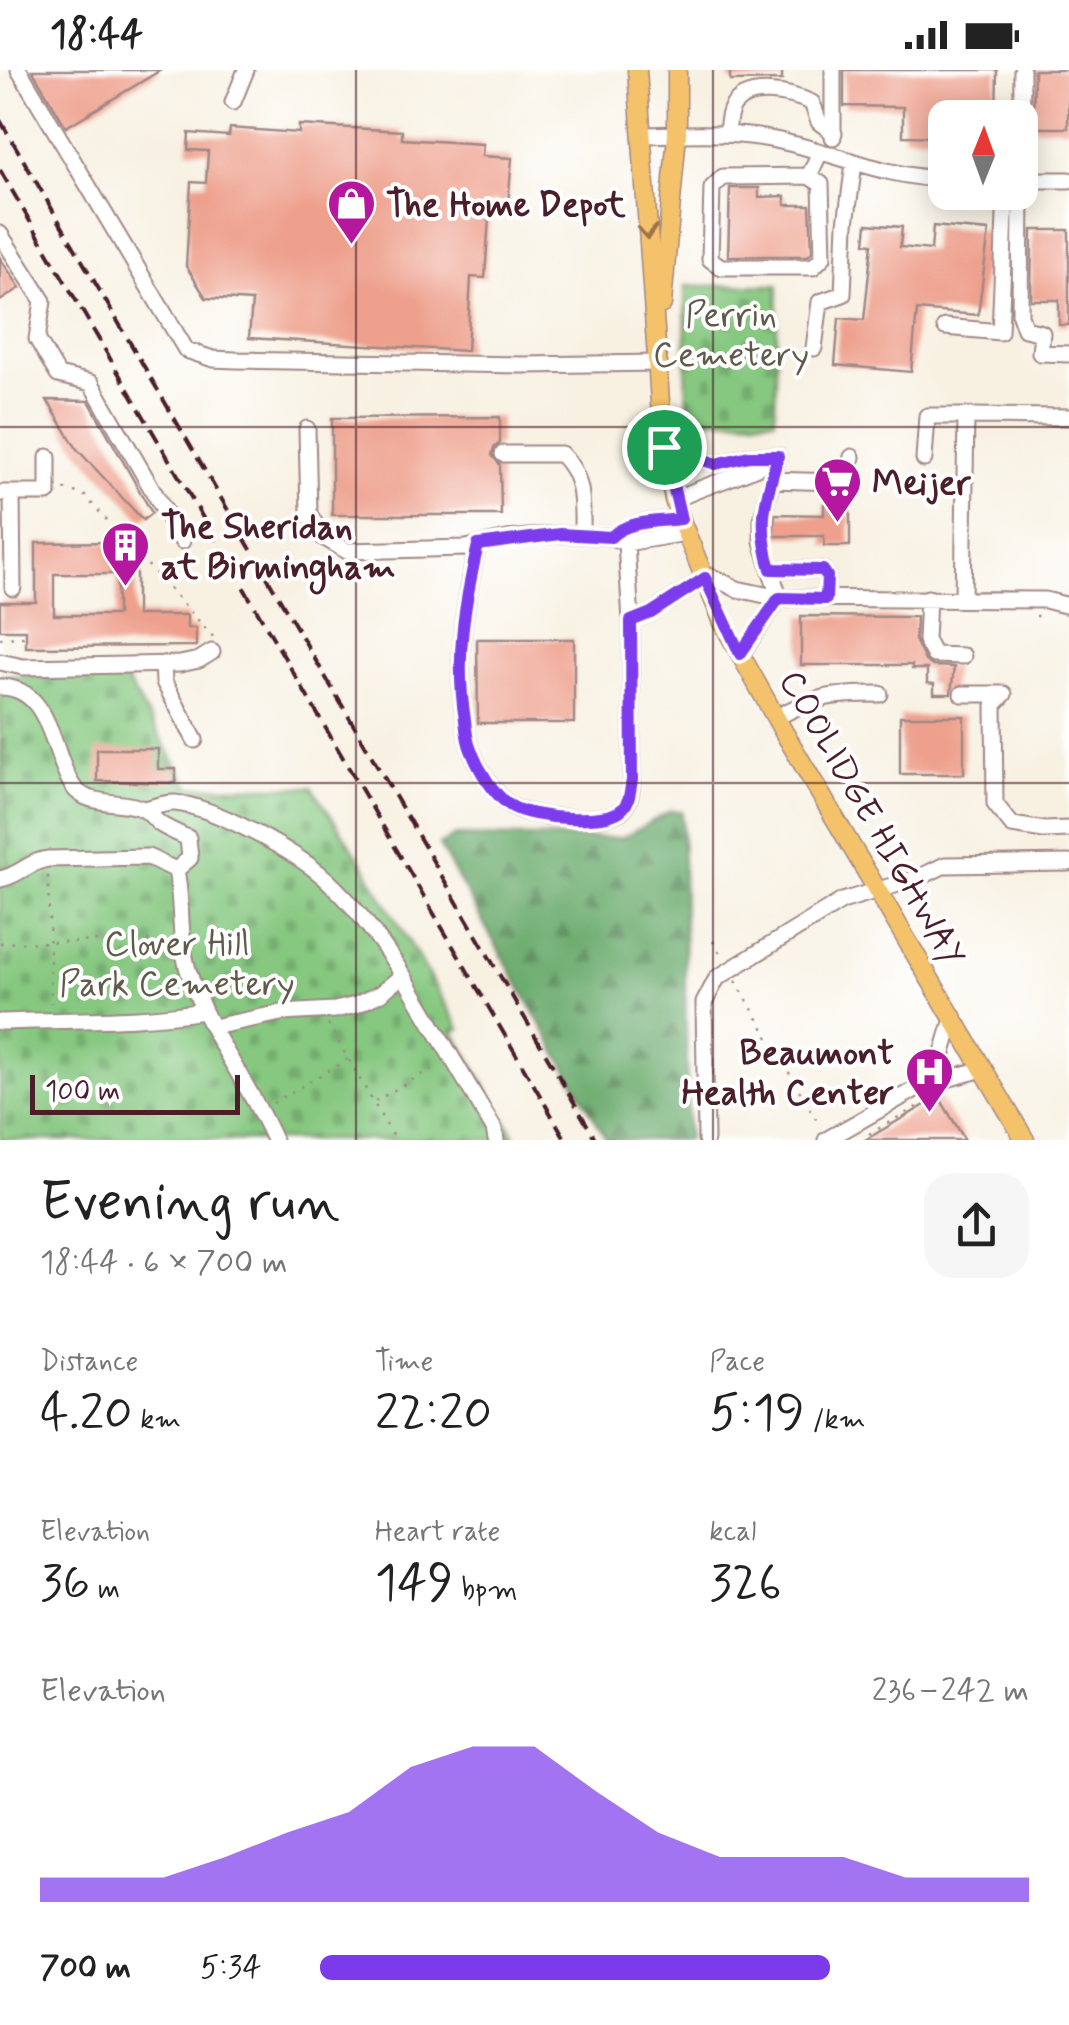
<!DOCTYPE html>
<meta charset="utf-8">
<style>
:root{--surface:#fff;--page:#f6f6f6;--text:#222;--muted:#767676;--accent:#7c3aed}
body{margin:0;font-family:Mynerve,sans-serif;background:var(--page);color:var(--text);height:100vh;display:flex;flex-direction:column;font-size:38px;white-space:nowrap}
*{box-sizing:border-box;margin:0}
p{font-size:32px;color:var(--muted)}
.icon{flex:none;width:55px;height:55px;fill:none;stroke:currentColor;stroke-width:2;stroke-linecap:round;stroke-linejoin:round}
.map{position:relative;height:1070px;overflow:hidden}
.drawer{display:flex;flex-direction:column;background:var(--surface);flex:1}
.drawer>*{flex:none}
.needle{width:65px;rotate:1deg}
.fabs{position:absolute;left:928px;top:30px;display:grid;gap:20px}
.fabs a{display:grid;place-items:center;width:110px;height:110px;border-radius:20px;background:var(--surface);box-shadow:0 5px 25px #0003;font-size:50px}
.scale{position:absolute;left:30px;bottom:25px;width:210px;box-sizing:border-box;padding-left:10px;border:5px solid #4a1f2b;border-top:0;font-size:28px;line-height:35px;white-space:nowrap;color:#4a1f2b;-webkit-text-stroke:8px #fff;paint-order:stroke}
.pin{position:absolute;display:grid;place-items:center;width:85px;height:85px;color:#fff;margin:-42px;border:5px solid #fff;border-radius:50%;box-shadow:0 2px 10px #0007}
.round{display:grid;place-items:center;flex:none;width:105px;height:105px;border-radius:30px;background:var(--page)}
.summary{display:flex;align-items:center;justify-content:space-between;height:170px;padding:0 40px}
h1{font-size:55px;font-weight:600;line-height:75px}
.stats{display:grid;grid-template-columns:repeat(3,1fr);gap:15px;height:170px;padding:10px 40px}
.stats div{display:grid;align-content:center}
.stats b{font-size:50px;font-weight:600}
.stats small{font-size:28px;font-weight:400}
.stats p{font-size:28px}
.chart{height:280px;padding:20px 40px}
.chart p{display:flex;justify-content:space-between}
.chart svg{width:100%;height:180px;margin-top:10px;fill:var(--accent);opacity:.7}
ul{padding:0 40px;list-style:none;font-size:32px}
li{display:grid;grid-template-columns:160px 120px 1fr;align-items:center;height:75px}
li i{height:25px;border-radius:12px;background:var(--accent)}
.status{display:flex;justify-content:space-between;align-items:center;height:70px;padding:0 50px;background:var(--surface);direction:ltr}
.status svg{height:28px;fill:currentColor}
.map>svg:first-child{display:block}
.green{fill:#86c880;stroke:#687456;stroke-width:2.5}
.forest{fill:url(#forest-firs);stroke:#5b664c;stroke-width:2.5}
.cemetery{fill:url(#cemetery-stones);stroke:#687456;stroke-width:2.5}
.building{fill:#eea08d;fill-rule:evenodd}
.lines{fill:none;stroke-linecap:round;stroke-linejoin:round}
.minor-casing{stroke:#a18886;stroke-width:19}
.major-casing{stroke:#a18886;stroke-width:21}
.path{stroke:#a18886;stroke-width:2.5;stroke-dasharray:2.5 8;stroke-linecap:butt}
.minor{stroke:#fff;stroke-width:15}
.major{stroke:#f4c26a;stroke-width:18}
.rail{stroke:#4a1f2b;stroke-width:4;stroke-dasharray:15 8;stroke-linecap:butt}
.oneway{stroke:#9f704a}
.route-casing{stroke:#fff;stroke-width:20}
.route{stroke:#7c3aed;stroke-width:12}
.grid{fill:none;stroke:#4a1f2b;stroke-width:2.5;stroke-opacity:0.55}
.labels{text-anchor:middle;stroke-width:8;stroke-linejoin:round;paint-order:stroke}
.poi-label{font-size:35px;font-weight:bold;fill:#4a1f2b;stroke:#fff;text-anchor:start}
.park-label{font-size:35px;fill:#5f5a49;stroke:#fff}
.street-label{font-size:35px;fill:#4a1f2b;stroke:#fff}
</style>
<div class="status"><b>18:44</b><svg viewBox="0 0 49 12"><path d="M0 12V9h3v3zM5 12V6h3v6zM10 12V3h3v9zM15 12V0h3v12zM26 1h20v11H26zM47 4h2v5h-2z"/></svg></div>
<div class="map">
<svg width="1069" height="1070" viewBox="0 0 1069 1070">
<defs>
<pattern id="forest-firs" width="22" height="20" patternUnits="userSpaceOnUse" patternTransform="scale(2.5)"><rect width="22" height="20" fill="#6cac6e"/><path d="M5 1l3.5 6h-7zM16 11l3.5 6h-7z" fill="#5b8b5b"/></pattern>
<pattern id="cemetery-stones" width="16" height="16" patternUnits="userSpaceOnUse" patternTransform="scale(2.5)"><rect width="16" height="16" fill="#86c880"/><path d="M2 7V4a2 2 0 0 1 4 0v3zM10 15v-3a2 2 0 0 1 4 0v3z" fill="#75ab6f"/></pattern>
</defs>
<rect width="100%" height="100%" fill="#fff"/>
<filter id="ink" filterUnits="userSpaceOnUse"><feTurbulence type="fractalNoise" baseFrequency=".01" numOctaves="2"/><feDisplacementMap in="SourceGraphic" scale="20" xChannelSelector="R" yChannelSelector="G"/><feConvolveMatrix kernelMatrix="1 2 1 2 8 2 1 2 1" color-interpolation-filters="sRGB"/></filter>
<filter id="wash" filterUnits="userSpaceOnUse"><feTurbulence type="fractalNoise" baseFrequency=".0048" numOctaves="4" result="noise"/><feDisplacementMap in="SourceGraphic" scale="40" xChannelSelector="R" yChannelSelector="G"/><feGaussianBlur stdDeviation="2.25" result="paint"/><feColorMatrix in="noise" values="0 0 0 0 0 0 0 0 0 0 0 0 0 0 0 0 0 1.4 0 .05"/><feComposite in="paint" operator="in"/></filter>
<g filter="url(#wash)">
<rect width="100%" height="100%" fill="#f8f1e2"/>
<path class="green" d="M0 670H4L8 797H0Z"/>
<path class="forest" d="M671 741H682L688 1070H607L439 775 455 766 622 768Z"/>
<path class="cemetery" d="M778 215 775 349 687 350 685 216Z
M123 605 190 717H312L363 794 460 959 453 960 517 1070H0V797H8L4 670H0V606Z"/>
<g id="blocks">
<path class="building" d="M32 0H161L66 57Z
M730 0H782V10L730 11Z
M844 0H997L996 48H945V67L903 66V37L844 36Z
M1034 0H1069L1068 58H1033Z
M299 55 402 61V69L483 74 482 86 512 88 508 134 490 132 485 208 471 207 467 281 249 268 252 231 206 228 186 196 191 112 206 113 208 81 188 80 189 63 229 66 230 58 299 63Z
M730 118H759V127L785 126V135H810L812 182 808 186H728Z
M867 154 902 157 900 177 931 180 933 156 989 161 978 245 917 240 911 302 835 295 839 248 864 250 872 174 865 173Z
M1032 160H1069V255H1059V230H1031Z
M0 188 20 218 0 231Z
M47 330 89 331 152 443 143 450 77 379Z
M500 347V373L494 378 492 385 500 395 501 445H332V348Z
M824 434H850V476H824V466H773L775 444 824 445Z
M118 472V485H123V493H136V545H187V558H196V576L26 577V560H0V532H36V473ZM54 504H117V545H54Z
M801 546 916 547 915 570 925 591 933 596 954 597 951 624H934V614L927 613V599H912V595H801Z
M477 569H574V653H478Z
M900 646H964V704H900Z
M97 679H158V699H176V713L97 711Z
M939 1027 965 1070H865Z"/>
</g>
</g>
<g filter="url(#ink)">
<use href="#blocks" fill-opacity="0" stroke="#a18886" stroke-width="2.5"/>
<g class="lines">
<defs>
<path id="minor" d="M19 0 186 280 213 289 235 290 523 295 659 293
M833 0V67
M1022 0 1020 245 1025 259 1042 263 1040 283 1069 284
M233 32 246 0
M727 63C728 55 728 45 732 38 746 13 791 23 812 33L819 52 834 63
M642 65C688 64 735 61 780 71 836 83 887 108 945 109
M809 106 821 114 823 187 813 197H721L710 189 712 118 723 107 809 106 820 82
M1020 110H1069
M0 164 43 231 37 269 58 305 91 313 182 471
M945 257 1000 262 1006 122
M814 278 820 232 843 224 846 154 854 93
M307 359 309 444 323 467 347 481 466 478 507 469 560 464 611 467
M664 377 716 394 749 386H778
M503 384H561C585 407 582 434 582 465
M778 386 762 448V471L779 528 1045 530 1069 536
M924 389 927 346H966
M771 410 837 412 846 407 852 387
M0 423H48V387
M12 423 13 518
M674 430C707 414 743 406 775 388
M681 449C659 452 627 450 611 467L626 473 686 463
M626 473 631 551 651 543 705 508
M478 475C464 536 455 588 465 650 466 660 467 671 471 680 478 698 495 726 511 736 529 748 607 755 623 739 630 732 631 720 632 711L631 551
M771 499 823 500 827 506 826 529
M702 502 737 519 779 528 741 584
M928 528 926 570 934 585 963 586
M963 529 966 346 1069 347
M0 592 23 597 180 594 199 590 212 582
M163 594 164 612 195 670
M0 617C51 617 51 681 72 715 86 738 122 729 143 739 150 742 154 750 160 754 169 760 179 764 188 768L190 788 176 800C183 835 178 872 190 906 209 965 250 1014 274 1070
M962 624H1004
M1004 624 994 635 995 734 1012 755 1044 760 1069 759
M776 648C815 625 836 624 880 624
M145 739C154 737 166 732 175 733 215 737 296 782 326 809 356 836 381 871 403 905
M0 809C19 806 29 791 48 789L148 787 176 800
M0 952C68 949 136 952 203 941
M213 957 281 943 335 940 356 935 381 923 403 905 494 1059 496 1070
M921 1016 939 996 953 949
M706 1070 704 933 717 908 842 831 918 808 945 795 1069 793
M826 1070 921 1016 983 999"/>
<path id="major" d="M637 0 662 361 674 430 682 453 724 555 782 659 1025 1070
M662 234 677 64V0"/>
</defs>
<use href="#minor" class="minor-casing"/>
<use href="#major" class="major-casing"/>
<path class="path" d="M64 419 84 425 216 570
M1036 546H1045
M0 568 23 567 24 560
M48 806 51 933
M713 871 722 887
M0 873 168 870
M736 911 820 1056
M328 954 395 1070
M375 1031 437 996
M273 1033 348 989
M869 1064 927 1031"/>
<use href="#minor" class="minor"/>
<use href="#major" class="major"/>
<path class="rail" d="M0 50 596 1070
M0 100 566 1070"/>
</g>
<defs><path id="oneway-chevron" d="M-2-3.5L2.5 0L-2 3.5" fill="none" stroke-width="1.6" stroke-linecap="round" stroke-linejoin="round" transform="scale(2.5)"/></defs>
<use class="oneway" href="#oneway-chevron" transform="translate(647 162) rotate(86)"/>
</g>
<g class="lines" filter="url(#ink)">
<defs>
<path id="route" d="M664 377 716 394 749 386H778C765 432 757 452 771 499L823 500 827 506 826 529 779 528 740 584 705 508 651 543 631 551 632 710C630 720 630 732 622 739 607 755 529 748 511 736 494 726 478 698 471 680 467 671 466 660 465 650 455 588 464 536 478 475L560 464 611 467C627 450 658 452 681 449Z"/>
</defs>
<use href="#route" class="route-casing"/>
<use href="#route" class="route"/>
</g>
<path class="grid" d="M356 0V1070M713 0V1070M0 357H1069M0 713H1069"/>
<defs>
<symbol id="shop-pin" viewBox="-11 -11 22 30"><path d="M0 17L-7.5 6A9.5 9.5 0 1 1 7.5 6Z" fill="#b5179e" stroke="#fff"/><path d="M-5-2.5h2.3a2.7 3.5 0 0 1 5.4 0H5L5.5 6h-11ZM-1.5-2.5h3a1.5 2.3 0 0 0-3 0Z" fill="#fff"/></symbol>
<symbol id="supermarket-pin" viewBox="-11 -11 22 30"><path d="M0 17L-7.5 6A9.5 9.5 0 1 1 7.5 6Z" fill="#b5179e" stroke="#fff"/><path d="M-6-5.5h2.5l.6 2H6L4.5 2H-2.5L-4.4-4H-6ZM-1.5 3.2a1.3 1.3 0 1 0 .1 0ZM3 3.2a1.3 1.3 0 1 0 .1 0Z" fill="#fff"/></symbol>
<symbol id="building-pin" viewBox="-11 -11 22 30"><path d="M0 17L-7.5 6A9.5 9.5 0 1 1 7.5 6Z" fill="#b5179e" stroke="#fff"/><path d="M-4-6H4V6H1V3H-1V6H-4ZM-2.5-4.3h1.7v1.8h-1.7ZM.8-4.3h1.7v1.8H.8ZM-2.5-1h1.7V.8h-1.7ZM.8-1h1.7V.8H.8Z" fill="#fff"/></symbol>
<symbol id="hospital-pin" viewBox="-11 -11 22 30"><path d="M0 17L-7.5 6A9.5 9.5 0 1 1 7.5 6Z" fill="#b5179e" stroke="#fff"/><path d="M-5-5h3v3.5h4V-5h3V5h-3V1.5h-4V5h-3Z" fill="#fff"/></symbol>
</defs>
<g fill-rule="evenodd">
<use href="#shop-pin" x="324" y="106" width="55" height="75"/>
<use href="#supermarket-pin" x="810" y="384" width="55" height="75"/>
<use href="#building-pin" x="98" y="448" width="55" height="75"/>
<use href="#hospital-pin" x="902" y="974" width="55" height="75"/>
</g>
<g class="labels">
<g class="poi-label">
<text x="386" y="146">The Home Depot</text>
<text x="872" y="424">Meijer</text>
<text x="161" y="468">The Sheridan<tspan x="161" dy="40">at Birmingham</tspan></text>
<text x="894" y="994" text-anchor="end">Beaumont<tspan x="894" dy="40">Health Center</tspan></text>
</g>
<g class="park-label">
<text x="731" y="256">Perrin<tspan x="731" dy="40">Cemetery</tspan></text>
<text x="177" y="885">Clover Hill<tspan x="177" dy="40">Park Cemetery</tspan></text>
</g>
<g class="street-label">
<text transform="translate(873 748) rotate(60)" y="12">COOLIDGE HIGHWAY</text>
</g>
</g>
</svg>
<div class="fabs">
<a><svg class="needle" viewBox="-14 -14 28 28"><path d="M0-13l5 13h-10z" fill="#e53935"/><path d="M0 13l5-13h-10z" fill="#767676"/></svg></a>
</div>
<div class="scale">100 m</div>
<div class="pin" style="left:664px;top:377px;background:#1e9e55"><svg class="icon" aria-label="arrive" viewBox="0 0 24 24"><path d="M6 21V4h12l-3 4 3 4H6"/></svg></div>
</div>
<section class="drawer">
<div class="summary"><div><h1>Evening run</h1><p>18:44 · 6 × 700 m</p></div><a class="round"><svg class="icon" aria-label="share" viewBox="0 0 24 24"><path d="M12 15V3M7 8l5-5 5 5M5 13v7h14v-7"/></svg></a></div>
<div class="stats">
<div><p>Distance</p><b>4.20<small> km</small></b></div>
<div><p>Time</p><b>22:20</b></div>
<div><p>Pace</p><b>5:19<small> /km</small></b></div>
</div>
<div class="stats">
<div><p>Elevation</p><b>36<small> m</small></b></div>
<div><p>Heart rate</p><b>149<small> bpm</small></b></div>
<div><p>kcal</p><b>326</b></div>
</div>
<div class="chart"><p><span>Elevation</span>236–242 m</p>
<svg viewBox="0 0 160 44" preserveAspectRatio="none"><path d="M0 44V38L10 38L20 38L30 33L40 27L50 22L60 11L70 6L80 6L90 17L100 27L110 33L120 33L130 33L140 38L150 38L160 38V44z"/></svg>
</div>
<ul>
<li><b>700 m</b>5:34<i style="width:72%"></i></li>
</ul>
</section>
